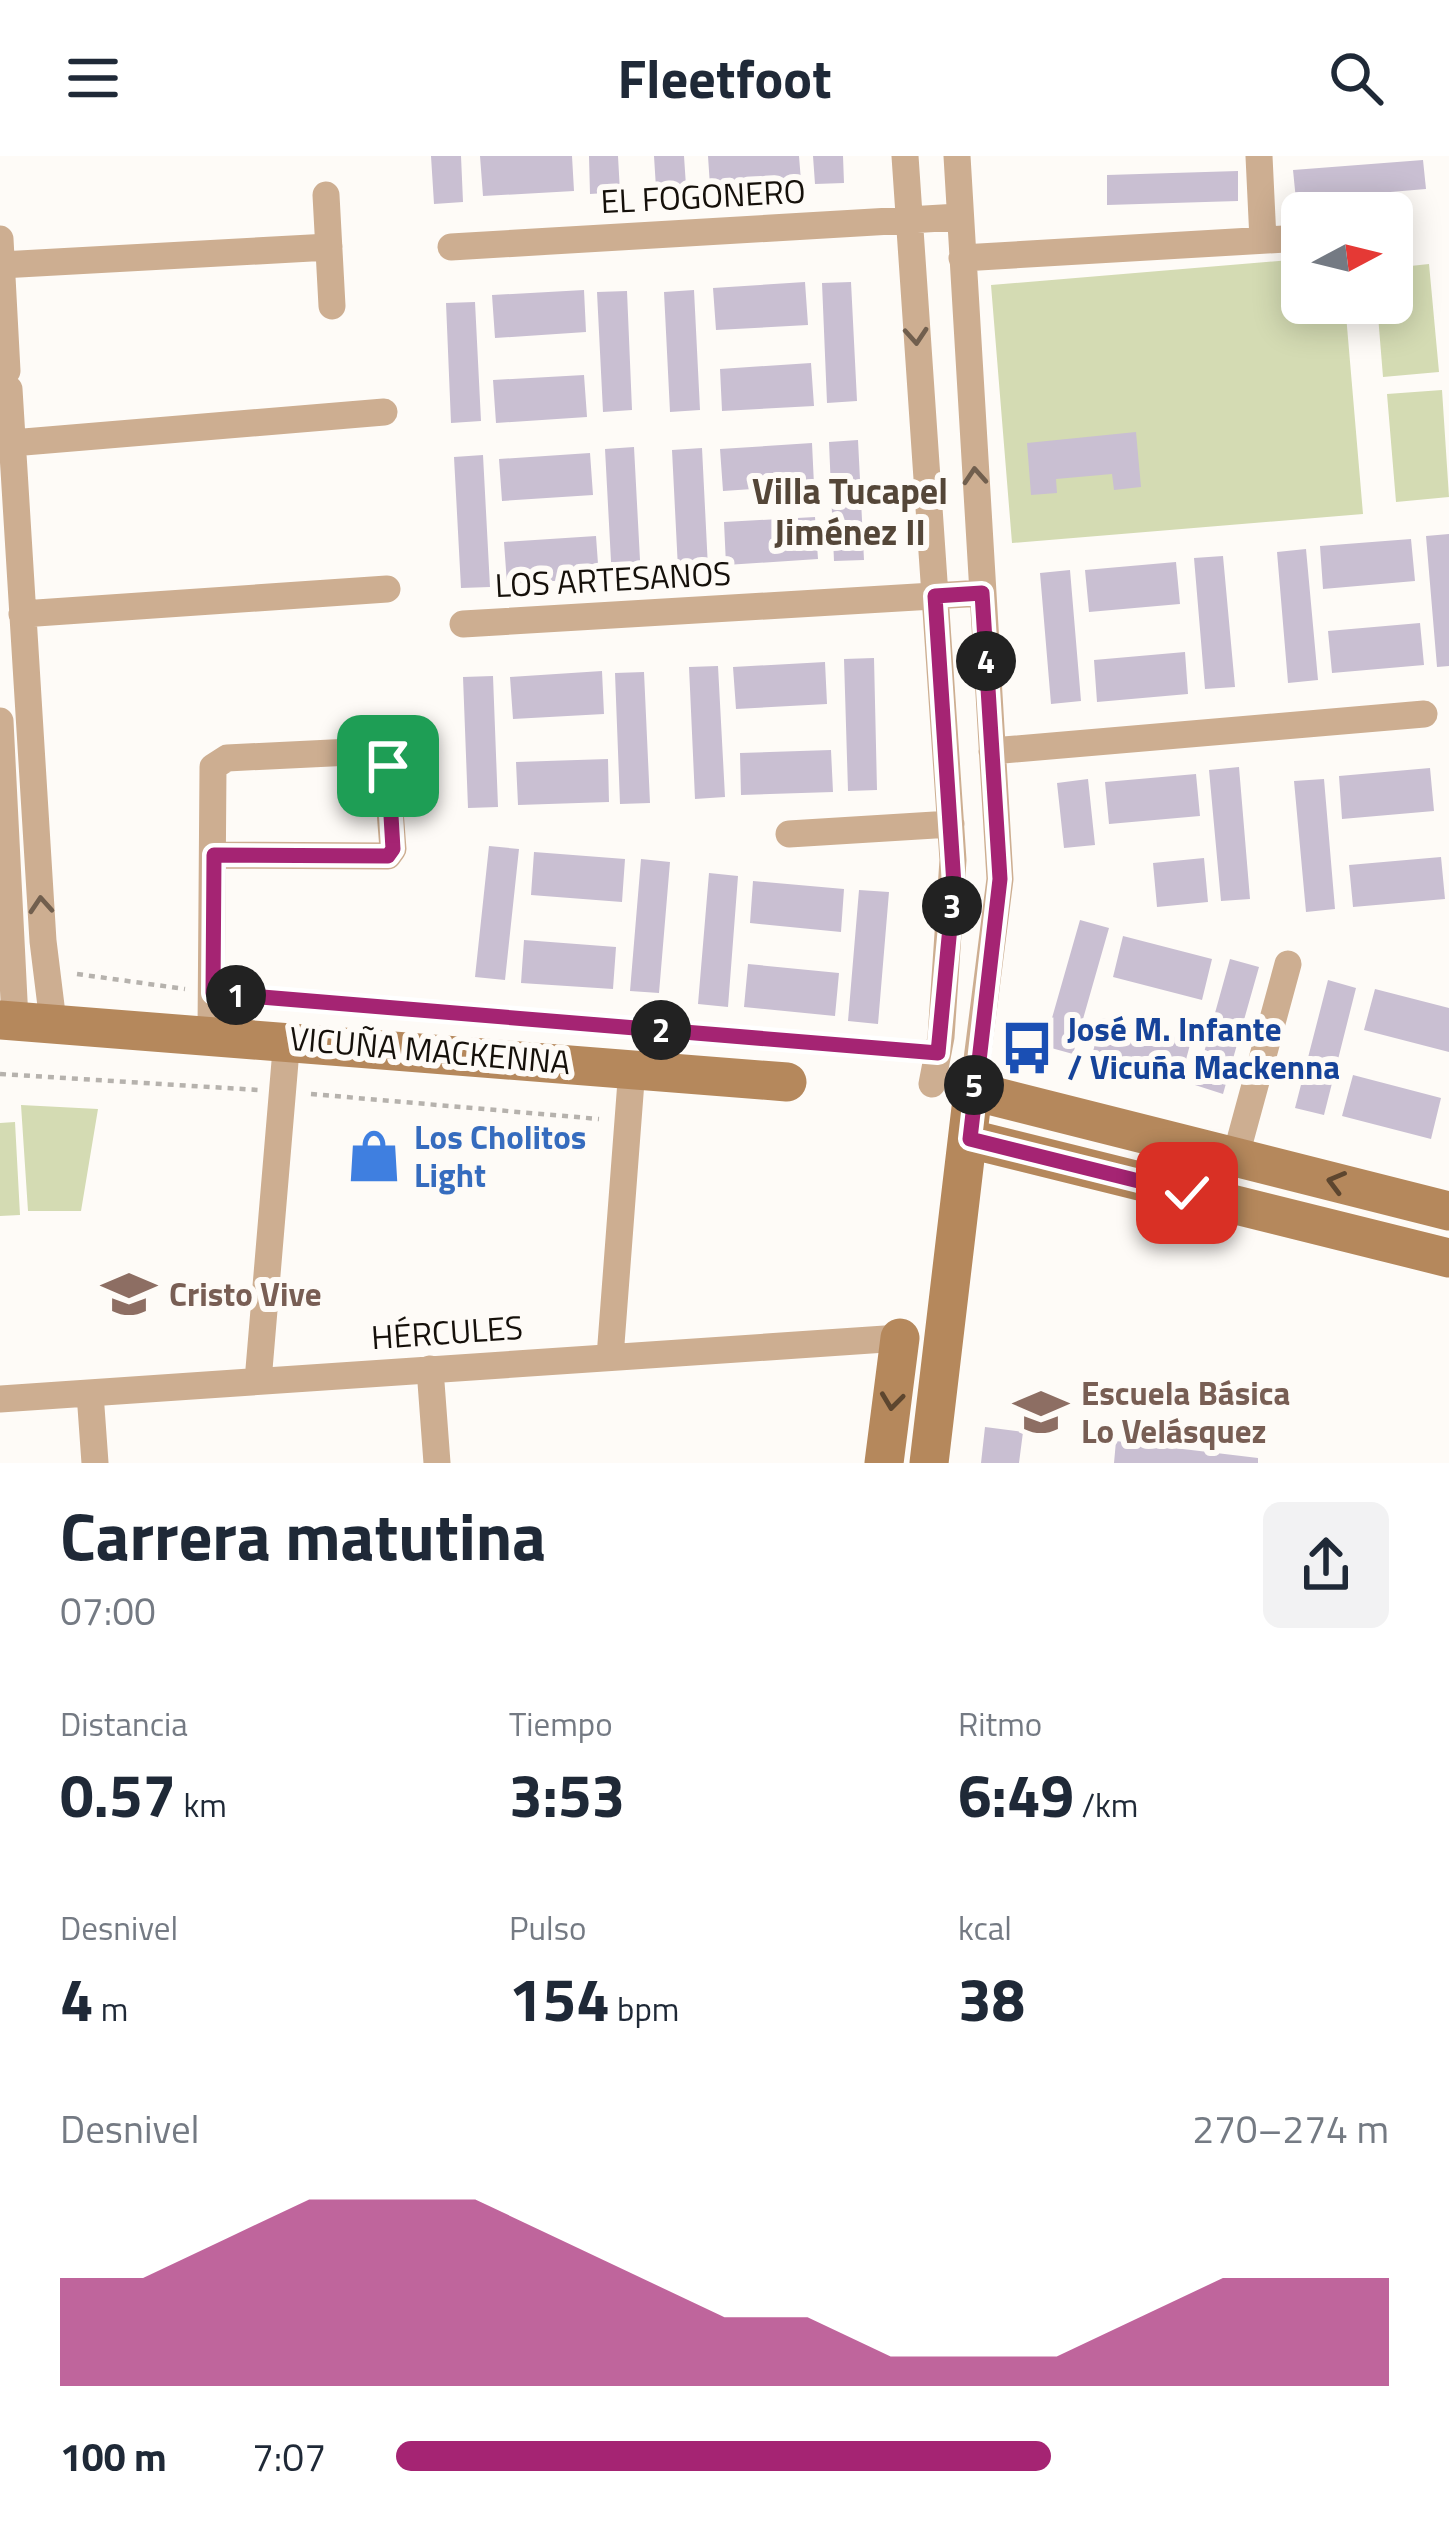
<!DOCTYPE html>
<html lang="es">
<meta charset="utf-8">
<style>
:root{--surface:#fff;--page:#f2f2f3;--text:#1f2937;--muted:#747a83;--accent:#a52473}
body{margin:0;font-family:"Titillium Web",sans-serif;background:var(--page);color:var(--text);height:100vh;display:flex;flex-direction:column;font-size:45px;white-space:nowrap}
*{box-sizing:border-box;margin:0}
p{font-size:39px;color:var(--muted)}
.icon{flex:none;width:66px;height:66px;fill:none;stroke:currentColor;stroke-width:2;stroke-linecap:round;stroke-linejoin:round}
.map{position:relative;height:1307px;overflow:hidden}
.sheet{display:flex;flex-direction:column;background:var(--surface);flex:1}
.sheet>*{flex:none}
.needle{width:78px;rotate:83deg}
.buttons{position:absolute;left:1281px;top:36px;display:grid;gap:24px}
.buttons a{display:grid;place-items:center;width:132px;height:132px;border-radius:18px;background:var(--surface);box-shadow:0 6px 30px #0003;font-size:60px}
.pin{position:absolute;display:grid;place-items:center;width:102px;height:102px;color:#fff;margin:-51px;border-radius:24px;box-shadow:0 6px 18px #0006}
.km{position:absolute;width:60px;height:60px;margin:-30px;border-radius:50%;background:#222;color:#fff;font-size:33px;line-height:60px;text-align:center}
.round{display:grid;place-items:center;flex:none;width:126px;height:126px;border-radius:18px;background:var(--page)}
.headline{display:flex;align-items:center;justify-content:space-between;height:204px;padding:0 60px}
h1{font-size:66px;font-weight:700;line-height:90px}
.figures{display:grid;grid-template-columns:repeat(3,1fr);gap:18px;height:204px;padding:12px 60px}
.figures div{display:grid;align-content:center}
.figures b{font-size:60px;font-weight:700}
.figures small{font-size:33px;font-weight:400}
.figures p{font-size:33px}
.chart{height:336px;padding:24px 60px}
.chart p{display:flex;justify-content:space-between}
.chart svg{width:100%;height:216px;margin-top:12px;fill:var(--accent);opacity:.7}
ul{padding:0 60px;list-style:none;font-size:39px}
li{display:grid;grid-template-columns:192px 144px 1fr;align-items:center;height:90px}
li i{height:30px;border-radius:15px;background:var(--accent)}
header{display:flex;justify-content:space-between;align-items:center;height:156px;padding:0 60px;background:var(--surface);font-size:54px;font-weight:700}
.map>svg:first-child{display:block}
.green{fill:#d4dbb3}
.building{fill:#c9bfd2}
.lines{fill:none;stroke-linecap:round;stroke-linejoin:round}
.path{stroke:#b6b2ad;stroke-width:4.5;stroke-dasharray:6 6;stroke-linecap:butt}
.street{stroke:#cdae91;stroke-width:27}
.secondary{stroke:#b5885c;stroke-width:39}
.oneway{stroke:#715f4e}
.oneway2{stroke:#5d462f}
.route-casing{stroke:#fff;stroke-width:24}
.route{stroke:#a52473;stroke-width:15}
.labels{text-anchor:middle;stroke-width:12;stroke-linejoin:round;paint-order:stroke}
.street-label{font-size:33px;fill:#15100a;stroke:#fefbf7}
.transit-label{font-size:33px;font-weight:bold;fill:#164399;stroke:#fefbf7;text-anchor:start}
.shop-label{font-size:33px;font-weight:bold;fill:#366cbe;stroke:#fefbf7;text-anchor:start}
.education-label{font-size:33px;font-weight:bold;fill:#785e54;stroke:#fefbf7;text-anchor:start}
.neighbourhood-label{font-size:36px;font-weight:bold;fill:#544638;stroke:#fefbf7}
</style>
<header><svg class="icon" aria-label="menu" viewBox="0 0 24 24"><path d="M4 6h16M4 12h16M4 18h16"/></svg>Fleetfoot<svg class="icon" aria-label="search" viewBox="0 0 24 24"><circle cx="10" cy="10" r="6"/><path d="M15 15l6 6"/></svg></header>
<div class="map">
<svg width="1449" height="1307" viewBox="0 0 1449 1307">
<rect width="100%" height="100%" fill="#fefbf7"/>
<path class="green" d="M1302 103V147H1345L1363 358 1012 387 991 129Z
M1429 108 1439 216 1383 221 1377 147H1392V112Z
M1442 234 1449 341 1396 346 1387 238Z
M21 949 98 953 81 1055H28Z
M15 966 20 1059 0 1060V967Z"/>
<path class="building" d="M431 0H461L463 46 434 48Z
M480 0H572L574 35 483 40Z
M589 0H618L620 36 590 38Z
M654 0H684L686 30 656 32Z
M708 0H799L801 25 710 30Z
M813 0H843L844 27 815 28Z
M1423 4 1426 33 1296 44 1293 14Z
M1238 15V45L1107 49V19Z
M805 126 808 169 716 174 713 132Z
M851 126 857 245 827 247 822 127Z
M584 134 586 176 495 182 492 139Z
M694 134 700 254 670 256 664 136Z
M627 135 632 254 603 256 597 136Z
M475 146 481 265 451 267 446 147Z
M811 207 814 250 722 255 720 213Z
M584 219 587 261 496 267 493 224Z
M1136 276 1141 331 1114 334 1112 318 1056 323 1057 337 1031 339 1027 287Z
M858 284 864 404 834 405 829 286Z
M812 287 814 329 723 335 720 293Z
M634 291 641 423 612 424 605 293Z
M702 292 708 412 678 413 672 294Z
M590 297 593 339 502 345 499 303Z
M483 299 490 431 461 432 454 301Z
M815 361 818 403 726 409 724 366Z
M1449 378V510L1437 511 1426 380Z
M596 380 599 422 507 428 504 386Z
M1411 383 1415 425 1323 433 1320 390Z
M1306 393 1318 524 1288 527 1277 396Z
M1223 400 1235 531 1205 533 1194 402Z
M1176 406 1180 448 1089 456 1085 414Z
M1070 414 1081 545 1051 548 1040 417Z
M1420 467 1424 509 1332 517 1328 475Z
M1185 496 1188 538 1097 546 1094 504Z
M874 502 877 634 848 635 844 503Z
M825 506 827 548 736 553 733 511Z
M718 510 725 641 695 643 689 511Z
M602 515 604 558 513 563 510 521Z
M644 516 650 647 620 648 615 517Z
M493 520 498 651 468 652 463 521Z
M831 594 833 636 741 639 740 597Z
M608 603 609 646 518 649 516 606Z
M1239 611 1250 743 1221 745 1209 614Z
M1430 612 1434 655 1342 663 1339 620Z
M1196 618 1200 660 1109 668 1105 626Z
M1088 623 1095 689 1064 692 1057 627Z
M1324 623 1335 753 1306 756 1294 625Z
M489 690 519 693 505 824 475 821Z
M534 696 625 703 622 746 531 739Z
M1441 701 1445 743 1353 751 1349 709Z
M1204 702 1208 746 1157 751 1153 707Z
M641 703 670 706 659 837 630 835Z
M709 717 738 720 728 851 698 848Z
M753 725 844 733 841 776 750 767Z
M859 734 889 736 878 868 848 865Z
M1080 764 1109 772 1073 898 1044 890Z
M1123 780 1212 803 1202 844 1113 821Z
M524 784 616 791 613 833 521 827Z
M1230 803 1259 811 1223 938 1195 929Z
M748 808 839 817 835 860 744 851Z
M1328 824 1356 832 1324 959 1295 952Z
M1375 833 1449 852V896L1364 874Z
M1102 862 1191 885 1180 926 1091 903Z
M1353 919 1441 942 1431 983 1342 960Z
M363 984 387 986 386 1016 361 1014Z
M985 1271 1023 1276 1019 1307H981Z
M1116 1285 1258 1302V1307H1114Z"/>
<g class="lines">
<path class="path" d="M77 818 185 833
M238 839 908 895
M0 918 258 934
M311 938 599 963"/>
<path class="street" d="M905 0 953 704 941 881 932 928
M957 0 1000 723 973 935
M1259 0 1263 84
M326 39 332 150
M0 83 7 215
M451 91 959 61
M962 102 1302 82
M1 109 329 91
M9 233 43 785 53 866
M12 287 384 256
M22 458 387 433
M463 468 983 437
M0 565 15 864
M992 595 1424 558
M789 678 951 668
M211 876 213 611 227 602 372 595 386 604 393 693 388 700 214 699
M1236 999 1288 808
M610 1201 632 912
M430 1213 437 1307
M258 1225 287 882
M90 1237 95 1307
M0 1243 900 1182"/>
<path class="secondary" d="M0 864 787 926
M970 983 1449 1102
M884 1307 900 1182
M929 1307 973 935 1449 1055"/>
</g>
<defs><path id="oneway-chevron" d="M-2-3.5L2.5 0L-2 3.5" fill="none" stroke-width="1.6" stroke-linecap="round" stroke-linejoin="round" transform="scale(3)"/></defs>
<g class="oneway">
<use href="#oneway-chevron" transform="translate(916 180) rotate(86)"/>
<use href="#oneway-chevron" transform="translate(975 320) rotate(-94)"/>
<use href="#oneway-chevron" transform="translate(41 749) rotate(-94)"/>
</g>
<g class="oneway2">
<use href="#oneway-chevron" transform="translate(1336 1026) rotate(-165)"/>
<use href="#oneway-chevron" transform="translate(892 1245) rotate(97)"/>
</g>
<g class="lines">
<defs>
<path id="route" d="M388 610 393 693 388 700 214 699 213 837 938 897 954 729 935 440 982 437 1000 723 970 983 1187 1037"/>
</defs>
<use href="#route" class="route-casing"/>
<use href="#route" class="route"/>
</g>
<defs>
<symbol id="bus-bare" viewBox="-9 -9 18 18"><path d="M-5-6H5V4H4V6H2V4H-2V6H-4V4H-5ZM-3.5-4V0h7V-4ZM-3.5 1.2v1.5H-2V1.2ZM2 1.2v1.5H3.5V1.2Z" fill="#1a4fb4" stroke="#fefbf7" stroke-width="2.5" paint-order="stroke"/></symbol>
<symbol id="shop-bare" viewBox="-9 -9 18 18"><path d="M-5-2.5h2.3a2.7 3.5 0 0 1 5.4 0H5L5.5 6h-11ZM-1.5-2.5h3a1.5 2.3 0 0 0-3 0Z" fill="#3f7fe0" stroke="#fefbf7" stroke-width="2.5" paint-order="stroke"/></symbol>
<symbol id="school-bare" viewBox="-9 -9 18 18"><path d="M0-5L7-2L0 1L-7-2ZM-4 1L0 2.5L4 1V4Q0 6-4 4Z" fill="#8d6e63" stroke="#fefbf7" stroke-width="2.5" paint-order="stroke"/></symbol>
</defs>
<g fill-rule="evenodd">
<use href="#bus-bare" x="989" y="854" width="76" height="76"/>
<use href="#shop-bare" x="336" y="962" width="76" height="76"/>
<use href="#school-bare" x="91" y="1100" width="76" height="76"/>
<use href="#school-bare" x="1003" y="1218" width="76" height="76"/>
</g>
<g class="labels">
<g class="street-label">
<text transform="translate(703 40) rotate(-3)" y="12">EL FOGONERO</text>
<text transform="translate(613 423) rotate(-3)" y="12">LOS ARTESANOS</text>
<text transform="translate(430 894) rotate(5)" y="12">VICUÑA MACKENNA</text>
<text transform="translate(447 1176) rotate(-4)" y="12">HÉRCULES</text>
</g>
<g class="transit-label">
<text x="1067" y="885">José M. Infante<tspan x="1067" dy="38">/ Vicuña Mackenna</tspan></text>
</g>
<g class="shop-label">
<text x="414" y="993">Los Cholitos<tspan x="414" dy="38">Light</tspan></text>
</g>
<g class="education-label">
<text x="169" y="1150">Cristo Vive</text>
<text x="1081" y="1249">Escuela Básica<tspan x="1081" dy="38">Lo Velásquez</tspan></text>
</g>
<g class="neighbourhood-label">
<text x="850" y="348">Villa Tucapel<tspan x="850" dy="41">Jiménez II</tspan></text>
</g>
</g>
</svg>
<div class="buttons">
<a><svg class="needle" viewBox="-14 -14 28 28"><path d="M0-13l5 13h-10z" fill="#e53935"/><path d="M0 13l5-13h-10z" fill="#747a83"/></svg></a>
</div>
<div class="pin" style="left:388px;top:610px;background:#1e9e55"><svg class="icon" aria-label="arrive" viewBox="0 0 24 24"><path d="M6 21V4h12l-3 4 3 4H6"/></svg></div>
<div class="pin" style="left:1187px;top:1037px;background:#d93025"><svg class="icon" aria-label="check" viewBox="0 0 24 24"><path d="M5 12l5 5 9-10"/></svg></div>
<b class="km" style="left:236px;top:839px">1</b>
<b class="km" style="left:661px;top:874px">2</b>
<b class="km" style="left:952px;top:750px">3</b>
<b class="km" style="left:986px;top:505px">4</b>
<b class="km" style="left:974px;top:929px">5</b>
</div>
<section class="sheet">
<div class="headline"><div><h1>Carrera matutina</h1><p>07:00</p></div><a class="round"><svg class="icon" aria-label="share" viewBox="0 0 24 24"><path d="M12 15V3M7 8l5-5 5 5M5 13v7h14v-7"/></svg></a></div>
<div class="figures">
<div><p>Distancia</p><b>0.57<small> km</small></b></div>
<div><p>Tiempo</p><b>3:53</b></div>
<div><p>Ritmo</p><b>6:49<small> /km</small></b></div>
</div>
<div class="figures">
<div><p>Desnivel</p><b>4<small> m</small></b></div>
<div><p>Pulso</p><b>154<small> bpm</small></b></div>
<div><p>kcal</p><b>38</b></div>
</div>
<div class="chart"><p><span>Desnivel</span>270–274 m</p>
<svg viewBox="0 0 160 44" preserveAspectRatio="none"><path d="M0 44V22L10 22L20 14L30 6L40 6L50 6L60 14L70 22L80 30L90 30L100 38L110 38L120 38L130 30L140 22L150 22L160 22V44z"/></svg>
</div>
<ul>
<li><b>100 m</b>7:07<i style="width:66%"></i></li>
</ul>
</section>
